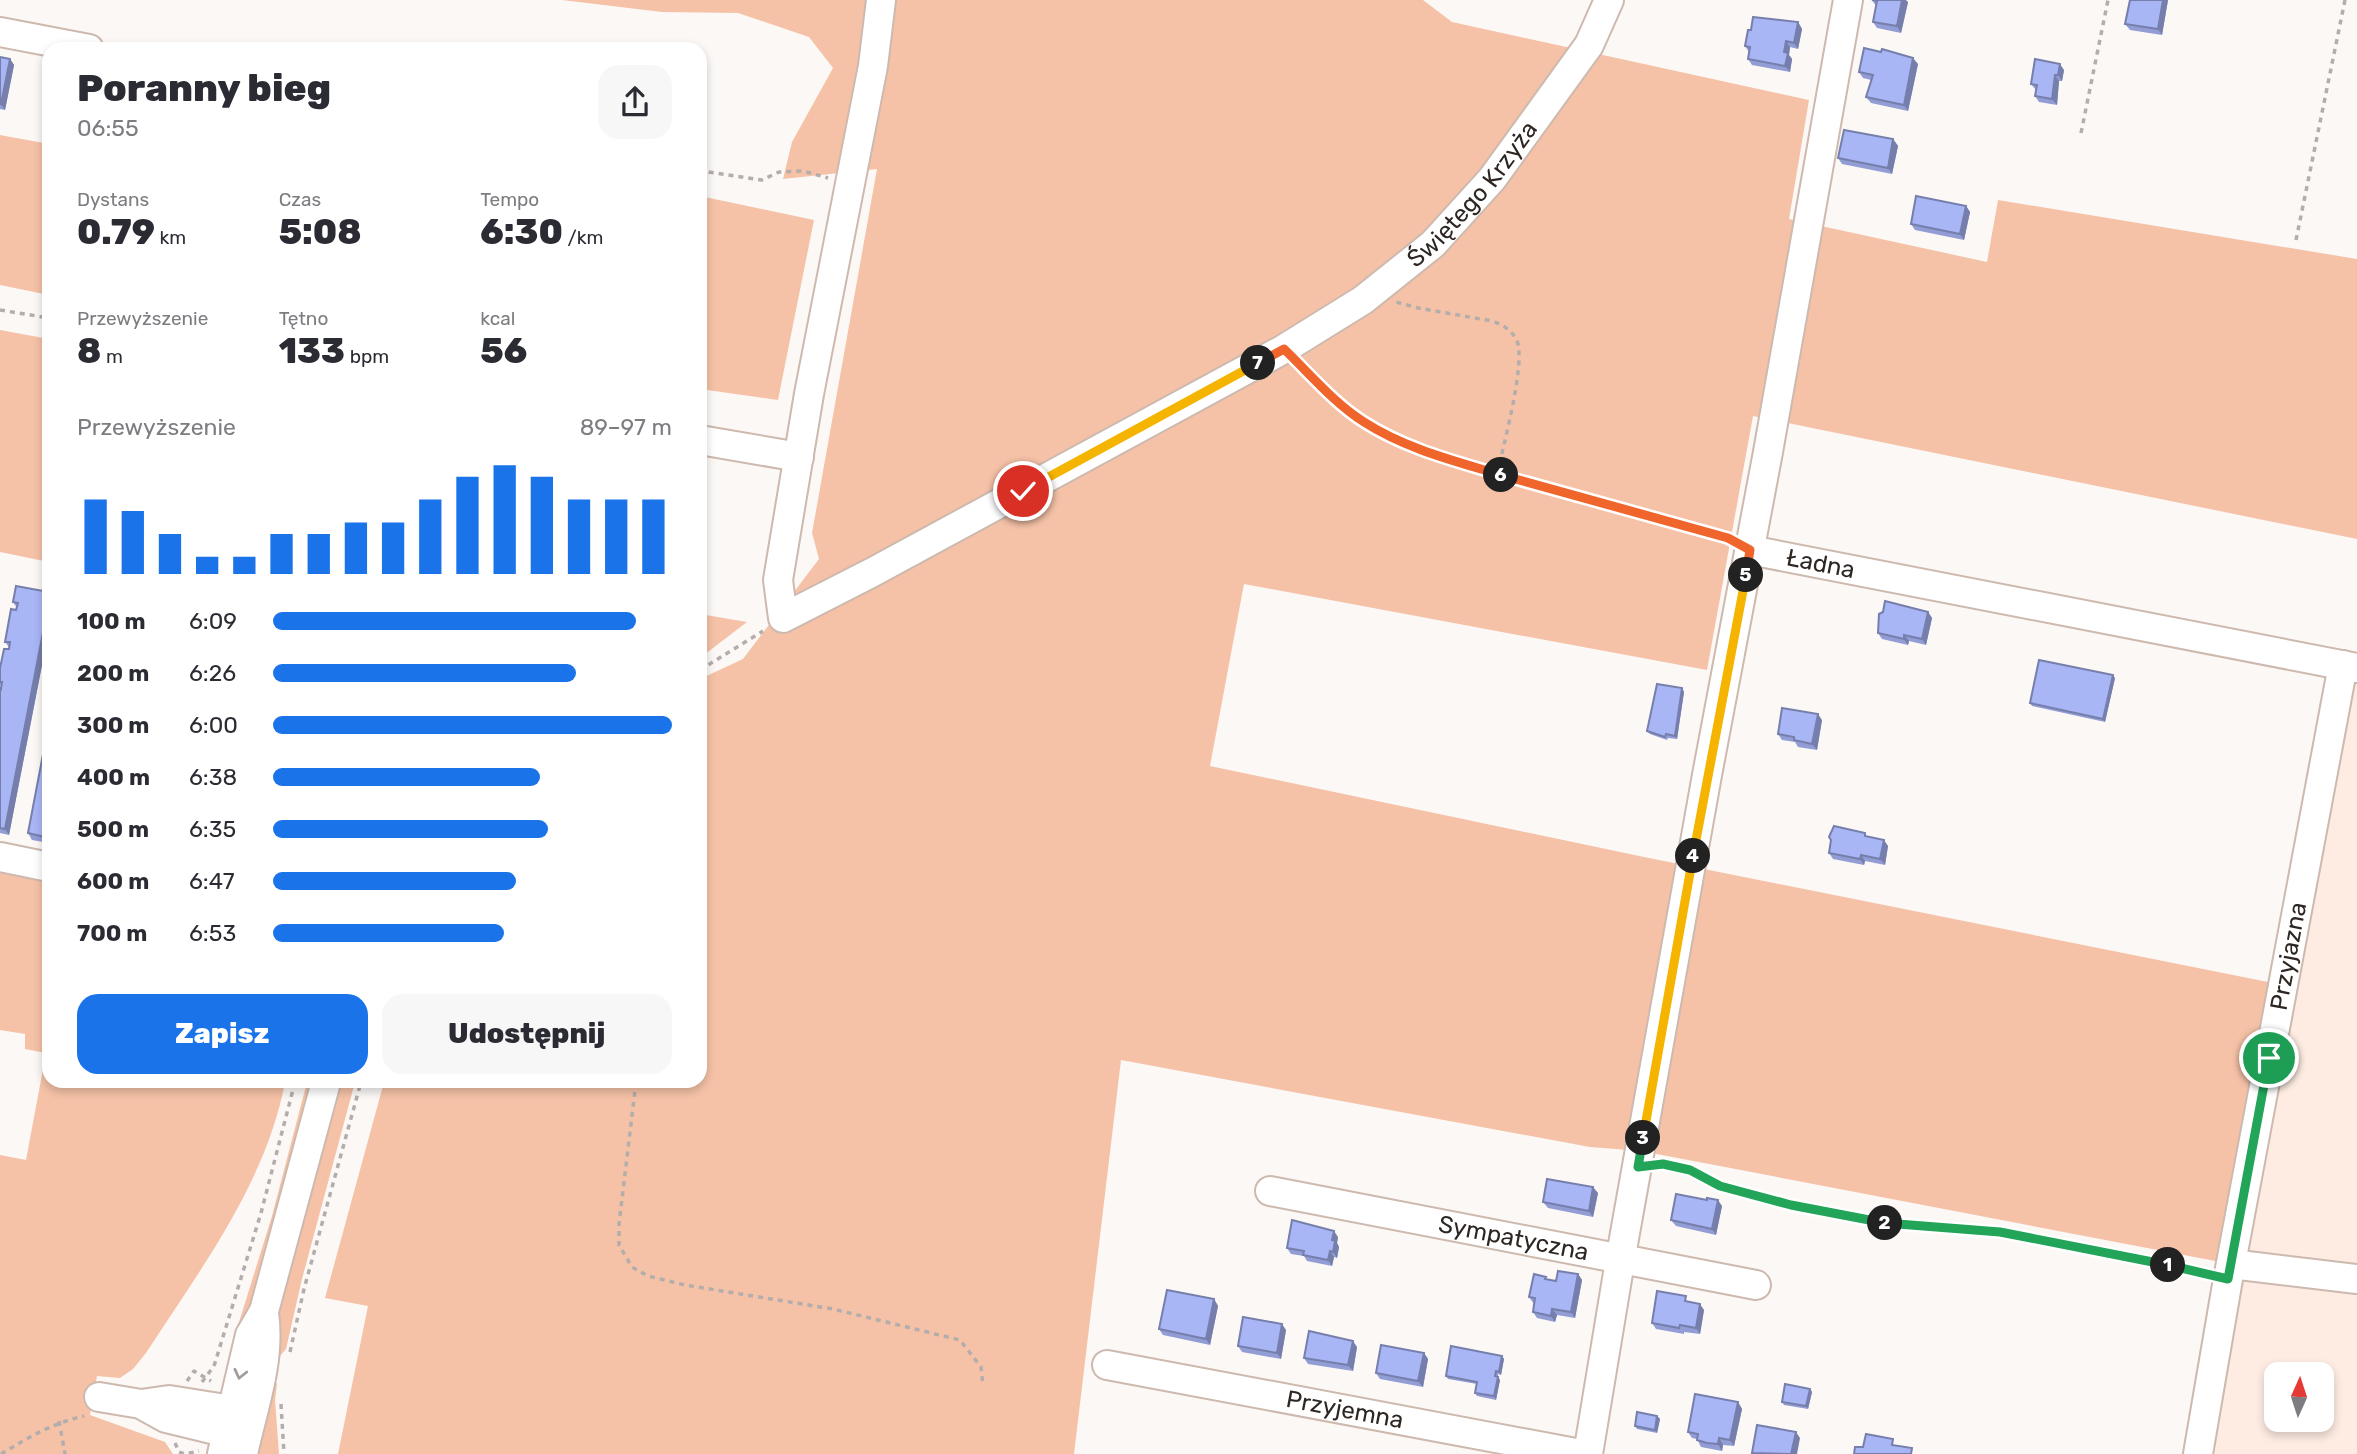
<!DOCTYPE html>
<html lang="pl">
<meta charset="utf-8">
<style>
:root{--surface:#fff;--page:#f7f7f7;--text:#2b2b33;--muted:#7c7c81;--accent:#1a73e8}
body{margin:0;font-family:Rubik,sans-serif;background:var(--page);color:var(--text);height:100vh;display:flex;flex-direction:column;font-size:26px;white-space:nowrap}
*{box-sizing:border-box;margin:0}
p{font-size:23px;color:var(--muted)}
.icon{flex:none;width:38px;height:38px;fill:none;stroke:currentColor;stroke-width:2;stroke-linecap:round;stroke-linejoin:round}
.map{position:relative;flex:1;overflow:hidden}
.side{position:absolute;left:42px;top:42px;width:665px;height:1046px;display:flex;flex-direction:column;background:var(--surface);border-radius:21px;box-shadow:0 4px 10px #0003}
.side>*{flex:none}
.needle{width:46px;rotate:3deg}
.fabs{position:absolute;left:2264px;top:1362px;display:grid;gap:14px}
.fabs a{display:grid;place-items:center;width:70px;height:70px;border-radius:14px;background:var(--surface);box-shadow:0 4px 10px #0003;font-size:35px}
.pin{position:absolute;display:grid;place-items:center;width:60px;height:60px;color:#fff;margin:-30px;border:4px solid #fff;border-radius:50%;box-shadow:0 2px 7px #0007}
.km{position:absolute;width:35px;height:35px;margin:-18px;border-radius:50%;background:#222;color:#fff;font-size:19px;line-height:35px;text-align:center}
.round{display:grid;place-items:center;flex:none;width:74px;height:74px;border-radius:21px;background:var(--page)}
.overview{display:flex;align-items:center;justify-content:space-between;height:119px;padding:0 35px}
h1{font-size:38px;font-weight:800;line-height:52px}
.stats{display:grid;grid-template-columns:repeat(3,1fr);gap:10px;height:119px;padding:7px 35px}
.stats div{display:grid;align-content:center}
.stats b{font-size:35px;font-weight:800}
.stats small{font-size:19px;font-weight:400}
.stats p{font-size:19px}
.chart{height:196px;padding:14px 35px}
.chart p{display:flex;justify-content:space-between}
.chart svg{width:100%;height:126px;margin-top:7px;stroke:var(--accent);stroke-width:6}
.button{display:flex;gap:14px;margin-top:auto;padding:14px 35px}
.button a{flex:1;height:80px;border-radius:21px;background:var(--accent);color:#fff;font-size:28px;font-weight:800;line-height:80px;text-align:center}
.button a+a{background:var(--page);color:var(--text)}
ul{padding:0 35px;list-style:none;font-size:23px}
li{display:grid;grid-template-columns:112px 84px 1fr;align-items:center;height:52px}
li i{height:18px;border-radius:9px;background:var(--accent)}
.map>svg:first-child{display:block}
.built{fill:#feece3;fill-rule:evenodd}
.green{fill:#f5c2a7}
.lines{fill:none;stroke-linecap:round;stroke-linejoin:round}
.minor-casing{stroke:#cdb9ae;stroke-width:32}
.path{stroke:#b3adab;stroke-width:3.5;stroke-dasharray:5 5;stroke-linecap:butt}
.minor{stroke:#fff;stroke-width:28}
.wall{fill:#919dd4}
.shaded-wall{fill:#767fac}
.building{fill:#a9b6f6;stroke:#767fac;stroke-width:2}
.oneway{stroke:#a19d9c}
.split-1-casing{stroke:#fff;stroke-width:14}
.split-2-casing{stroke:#fff;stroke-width:14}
.split-3-casing{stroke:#fff;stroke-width:14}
.split-4-casing{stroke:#fff;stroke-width:14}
.split-5-casing{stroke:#fff;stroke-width:14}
.split-6-casing{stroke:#fff;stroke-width:14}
.split-7-casing{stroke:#fff;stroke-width:14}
.split-8-casing{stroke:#fff;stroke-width:14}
.split-1{stroke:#22a559;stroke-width:9}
.split-2{stroke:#22a559;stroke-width:9}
.split-3{stroke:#22a559;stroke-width:9}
.split-4{stroke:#f5b400;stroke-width:9}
.split-5{stroke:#f5b400;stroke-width:9}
.split-6{stroke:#f0652b;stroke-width:9}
.split-7{stroke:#f0652b;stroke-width:9}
.split-8{stroke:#f5b400;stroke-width:9}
.labels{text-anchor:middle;stroke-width:5;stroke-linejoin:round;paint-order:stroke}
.street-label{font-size:24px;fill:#2e2622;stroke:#fff}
</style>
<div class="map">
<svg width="2357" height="1454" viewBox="0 0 2357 1454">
<rect width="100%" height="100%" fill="#fcf8f6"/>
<path class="built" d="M2343 665 2357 668V1454H2198ZM2277 1374H2322V1419H2277Z"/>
<path class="green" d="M562 0H1423L1452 22 1809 100 1789 219 1987 262 1998 200 2357 259V539L1753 416 1707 670 1244 584 1210 766 1644 857 2283 985 2231 1264 1641 1151 1590 1147 1121 1060 1074 1454H338L368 1306 325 1298 384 1082H700V679L743 659 819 559 812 533 877 169 783 179 792 142 833 68 809 37 738 13 662 12Z
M0 135 49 144V295L0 285Z
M700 196 814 220 778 400 700 389Z
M0 330 49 339V562L0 552Z
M700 614 747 622 700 658Z
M0 870 49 880V1082H285C266 1183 201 1268 146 1353L133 1369 120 1378 97 1376 90 1415 165 1442 173 1454H0V1155L26 1160 46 1053 25 1049V1034L0 1030Z
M307 1082H313L239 1350 231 1348 272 1216Z
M338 1082H355L302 1279 286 1349 280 1356 276 1357 278 1299Z
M273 1377 277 1384 275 1400 279 1454H250Z"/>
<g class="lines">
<defs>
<g id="minor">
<path id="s1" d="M881 0 873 66 809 394 778 580 783 618 873 572 1284 349 1363 300 1433 244 1492 179 1589 45 1609 0"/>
<path d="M0 32 89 49"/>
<path d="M700 440 799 457"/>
<path id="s2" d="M1750 550 2357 668"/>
<path d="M0 857 49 867"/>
<path id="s3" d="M1270 1191 1756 1285"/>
<path d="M2231 1264 2357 1279"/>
<path id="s4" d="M1107 1365 1581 1454"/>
<path d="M99 1397 141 1404 169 1400 251 1413"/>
<path d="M146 1407 166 1418 244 1437"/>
<path d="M222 1454 250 1335 264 1311 326 1082"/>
<path d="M243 1454C253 1408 271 1360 264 1313"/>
<path d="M1588 1454 1620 1261 1707 775 1768 452 1848 0"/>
<path id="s5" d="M2198 1454 2228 1279 2343 665"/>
</g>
</defs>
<use href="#minor" class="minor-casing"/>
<path class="path" d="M2081 133 2108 0
M700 167 709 172 762 180 779 172 803 171 828 178
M2296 240 2345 0
M0 310 49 318
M1300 365C1320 385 1338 404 1361 420 1401 448 1452 460 1497 474 1503 447 1526 363 1517 341 1512 330 1503 325 1492 321L1418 308 1396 302
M1497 474 1728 538
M700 670 763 631
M636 1082 619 1224V1245L632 1267 648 1276 685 1285 833 1309 960 1340 981 1367 983 1386
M1660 1164 1690 1170 1720 1186 1855 1219 1907 1226 2000 1232 2206 1273
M290 1352 304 1289 361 1082
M187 1381 194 1371 211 1381
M202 1382 214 1366 261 1213 295 1082
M281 1404 284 1454
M59 1421 65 1454
M175 1443 179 1452 185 1454 199 1451
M1 1454C29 1437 53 1423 84 1416"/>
<use href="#minor" class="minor"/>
</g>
<path class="wall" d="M1872 0 1908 2 1901 33 1877 28 1873 22 1876 6Z
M2130 0H2168L2162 35 2130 30 2125 24Z
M1798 22 1802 29 1798 49 1790 47 1789 55 1792 59 1790 72 1752 65 1748 59 1749 52 1745 46 1751 30Z
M0 57 10 59 14 65 5 110 0 109Z
M1918 64 1908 111 1871 103 1866 97 1871 80 1863 78 1859 72Z
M2064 70 2062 81H2059L2057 105 2039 102 2035 96 2036 90 2031 84Z
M1893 139 1898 146 1892 174 1842 164 1838 158Z
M1966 206 1970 212 1964 240 1915 230 1911 224Z
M49 592V629L9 835 0 833V688L1 689V687L0 684V668L9 649V647L5 642 17 608 13 602Z
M1928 612 1932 618 1926 645 1909 641 1908 645 1882 639 1878 633Z
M2115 678 2105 722 2032 706 2030 703Z
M1682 688 1684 692 1677 739 1668 738 1667 740 1650 734 1647 731Z
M1822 720 1817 750 1798 747 1795 742 1782 740 1778 734Z
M49 723V843L32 840 28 833Z
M1868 837 1888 846 1885 865 1865 861 1864 865 1833 859 1829 853Z
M1598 1193 1593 1217 1548 1208 1543 1202Z
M1707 1200 1722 1206 1716 1235 1676 1226 1671 1220Z
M1338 1237 1337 1243 1339 1247 1337 1258 1334 1257 1332 1266 1307 1261 1304 1256 1291 1254 1287 1248Z
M1578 1274 1582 1280 1575 1318 1557 1315 1555 1322 1537 1318 1533 1312 1534 1304 1529 1297 1547 1280 1556 1281Z
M1214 1299 1218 1306 1210 1345 1163 1335 1159 1329Z
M1690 1302 1704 1310 1700 1334 1684 1332V1334L1656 1329 1652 1323Z
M1286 1330 1281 1359 1242 1352 1238 1346Z
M1357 1347 1353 1371 1308 1364 1304 1358Z
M1424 1353 1428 1359 1423 1387 1380 1379 1376 1373Z
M1502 1356 1504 1359 1501 1375 1498 1374V1377L1500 1380 1496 1400 1477 1396 1475 1393 1477 1384 1448 1379 1446 1376Z
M1810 1389 1812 1392 1808 1409 1784 1405 1782 1402Z
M1738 1402 1742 1409 1734 1446 1723 1445 1722 1451 1701 1447 1697 1439 1692 1438 1688 1432Z
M1657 1416 1660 1419 1657 1433 1637 1429 1635 1426Z"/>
<path class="shaded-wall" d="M1902 0H1906L1908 2 1901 33 1897 26Z
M2163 0H2168L2162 35 2158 29Z
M1798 22 1802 29 1798 49 1794 43Z
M1786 41 1790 47 1789 55 1792 59 1790 72 1785 66 1784 52Z
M1913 58 1918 64 1908 111 1904 105Z
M10 59 14 65 5 110 1 104Z
M2060 64 2064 70 2062 81 2058 75Z
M2055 75 2059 81 2057 105 2052 99Z
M1893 139 1898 146 1892 174 1888 168Z
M1966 206 1970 212 1964 240 1960 234Z
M49 601V629L9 835 5 829Z
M1928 612 1932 618 1926 645 1922 639Z
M1904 635 1909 641 1908 645 1904 639Z
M2113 675 2115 678 2105 722 2103 719Z
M1682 688 1684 692 1677 739 1675 736Z
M1818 714 1822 720 1817 750 1812 744Z
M1884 840 1888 846 1885 865 1880 859Z
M1861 855 1865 861 1864 865 1860 859Z
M1593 1187 1598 1193 1593 1217 1589 1211Z
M1718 1200 1722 1206 1716 1235 1712 1229Z
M1334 1231 1338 1237 1337 1243 1339 1247 1337 1258 1333 1252 1332 1240Z
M1330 1251 1334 1257 1332 1266 1328 1260Z
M1578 1274 1582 1280 1575 1318 1571 1312Z
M1214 1299 1218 1306 1210 1345 1206 1339Z
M1700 1304 1704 1310 1700 1334 1696 1328Z
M1552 1309 1557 1315 1555 1322 1551 1316Z
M1282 1324 1286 1330 1281 1359 1277 1353Z
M1353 1341 1357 1347 1353 1371 1348 1365Z
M1424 1353 1428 1359 1423 1387 1418 1381Z
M1502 1356 1504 1359 1501 1375 1499 1372Z
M1498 1377 1500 1380 1496 1400 1494 1396Z
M1810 1389 1812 1392 1808 1409 1806 1406Z
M1738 1402 1742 1409 1734 1446 1730 1440Z
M1657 1416 1660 1419 1657 1433 1655 1430Z
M1796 1432 1800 1438 1797 1454H1791Z
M1719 1438 1723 1445 1722 1451 1718 1444Z"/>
<path class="building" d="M1872 0H1902L1897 26 1873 22 1877 1Z
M2130 0H2163L2158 29 2125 24Z
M1753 17 1798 22 1794 43 1786 41 1784 52 1788 53 1785 66 1748 59 1750 47 1745 46 1748 30H1751Z
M1864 48 1881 52 1882 49 1913 58 1904 105 1866 97 1873 75 1859 72Z
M0 57 10 59 1 104H0Z
M2035 59 2060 64 2058 75H2055L2052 99 2035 96 2037 85 2031 84Z
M1844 130 1893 139 1888 168 1838 158Z
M1916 196 1966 206 1960 234 1911 224Z
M16 586 49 592V601L5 829 0 828V688L1 689 2 682H0V668L4 649H9L10 642H5L11 609 16 610 18 603 13 602Z
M1885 601 1928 612 1922 639 1904 635V639L1878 633 1879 614 1883 612Z
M2039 660 2113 675 2103 719 2030 703Z
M1657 684 1682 688 1675 736 1666 734 1665 737 1647 731Z
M1782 708 1818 714 1812 744 1794 740V737L1778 734Z
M49 723V838L28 833Z
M1834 826 1865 833V836L1884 840 1880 859 1861 855 1860 859 1829 853 1831 840 1829 837Z
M1547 1179 1593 1187 1589 1211 1543 1202Z
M1676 1194 1707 1200V1198L1718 1200 1712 1229 1671 1220Z
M1292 1220 1334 1231 1332 1240 1335 1241 1333 1252 1330 1251 1328 1260 1303 1255 1304 1251 1287 1248Z
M1558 1271 1578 1274 1571 1312 1552 1309 1551 1316 1533 1312 1535 1298 1529 1297 1534 1274 1546 1277 1545 1279 1556 1281Z
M1167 1290 1214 1299 1206 1339 1159 1329Z
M1657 1291 1686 1296 1685 1301 1700 1304 1696 1328 1680 1325 1679 1328 1652 1323Z
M1243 1317 1282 1324 1277 1353 1238 1346Z
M1309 1331 1353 1341 1348 1365 1304 1358Z
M1381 1345 1424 1353 1418 1381 1376 1373Z
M1451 1346 1502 1356 1499 1372 1496 1371 1495 1376 1498 1377 1494 1396 1475 1393 1477 1382 1446 1376Z
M1785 1384 1810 1389 1806 1406 1782 1402Z
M1695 1394 1738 1402 1730 1440 1719 1438 1718 1444 1707 1443 1697 1440 1698 1434 1688 1432Z
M1637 1412 1657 1416 1655 1430 1635 1426Z
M1757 1425 1796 1432 1791 1454 1752 1453Z
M1866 1434 1893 1439 1892 1445 1912 1448 1911 1454H1854L1855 1447H1863Z"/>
<defs><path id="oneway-chevron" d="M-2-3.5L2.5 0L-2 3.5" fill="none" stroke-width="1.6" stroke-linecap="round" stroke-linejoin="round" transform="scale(1.75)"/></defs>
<use class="oneway" href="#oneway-chevron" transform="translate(240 1374) rotate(103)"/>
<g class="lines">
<defs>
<path id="split-1" d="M2168 1265 2228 1279 2269 1058"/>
<path id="split-2" d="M1885 1223 2000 1232 2168 1265"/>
<path id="split-3" d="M1643 1138 1638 1167 1663 1164 1690 1170 1720 1186 1791 1205 1885 1223"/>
<path id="split-4" d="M1643 1138 1693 856"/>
<path id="split-5" d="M1693 856 1746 575"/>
<path id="split-6" d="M1501 475 1728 538 1750 550 1746 575"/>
<path id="split-7" d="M1258 363 1284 349C1310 374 1334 403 1364 422 1406 449 1455 461 1501 475"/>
<path id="split-8" d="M1023 491 1258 363"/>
</defs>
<use href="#split-1" class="split-1-casing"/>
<use href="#split-2" class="split-2-casing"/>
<use href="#split-3" class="split-3-casing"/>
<use href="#split-4" class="split-4-casing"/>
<use href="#split-5" class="split-5-casing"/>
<use href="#split-6" class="split-6-casing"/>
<use href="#split-7" class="split-7-casing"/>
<use href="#split-8" class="split-8-casing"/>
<use href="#split-1" class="split-1"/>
<use href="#split-2" class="split-2"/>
<use href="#split-3" class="split-3"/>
<use href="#split-4" class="split-4"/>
<use href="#split-5" class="split-5"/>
<use href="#split-6" class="split-6"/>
<use href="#split-7" class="split-7"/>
<use href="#split-8" class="split-8"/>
</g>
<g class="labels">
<g class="street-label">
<text dy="8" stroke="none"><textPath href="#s1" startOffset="1442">Świętego Krzyża</textPath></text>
<text dy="8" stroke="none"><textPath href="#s2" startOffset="72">Ładna</textPath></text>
<text dy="8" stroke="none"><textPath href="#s5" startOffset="506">Przyjazna</textPath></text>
<text dy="8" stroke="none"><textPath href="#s3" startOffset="248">Sympatyczna</textPath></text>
<text dy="8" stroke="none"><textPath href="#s4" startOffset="242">Przyjemna</textPath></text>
</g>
</g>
</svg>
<div class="fabs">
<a><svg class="needle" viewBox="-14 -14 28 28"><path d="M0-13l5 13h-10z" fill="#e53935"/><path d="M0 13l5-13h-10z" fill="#7c7c81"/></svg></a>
</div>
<div class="pin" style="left:2269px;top:1058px;background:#1e9e55"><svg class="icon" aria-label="arrive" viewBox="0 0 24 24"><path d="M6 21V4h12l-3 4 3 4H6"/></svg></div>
<div class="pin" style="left:1023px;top:491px;background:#d93025"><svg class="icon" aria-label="check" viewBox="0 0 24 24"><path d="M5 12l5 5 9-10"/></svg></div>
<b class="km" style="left:2168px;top:1265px">1</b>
<b class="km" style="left:1885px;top:1223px">2</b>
<b class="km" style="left:1643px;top:1138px">3</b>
<b class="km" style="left:1693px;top:856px">4</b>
<b class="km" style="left:1746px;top:575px">5</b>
<b class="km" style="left:1501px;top:475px">6</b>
<b class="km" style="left:1258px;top:363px">7</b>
<section class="side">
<div class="overview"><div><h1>Poranny bieg</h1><p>06:55</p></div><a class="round"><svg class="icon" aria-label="share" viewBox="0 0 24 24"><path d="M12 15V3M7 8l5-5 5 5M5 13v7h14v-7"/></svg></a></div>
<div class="stats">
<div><p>Dystans</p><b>0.79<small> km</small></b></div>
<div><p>Czas</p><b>5:08</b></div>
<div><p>Tempo</p><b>6:30<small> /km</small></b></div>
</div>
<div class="stats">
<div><p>Przewyższenie</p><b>8<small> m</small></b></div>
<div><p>Tętno</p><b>133<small> bpm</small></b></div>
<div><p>kcal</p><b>56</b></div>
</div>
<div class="chart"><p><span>Przewyższenie</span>89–97 m</p>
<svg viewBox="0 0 160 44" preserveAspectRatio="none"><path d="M5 44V18M15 44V22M25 44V30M35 44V38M45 44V38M55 44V30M65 44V30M75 44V26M85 44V26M95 44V18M105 44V10M115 44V6M125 44V10M135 44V18M145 44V18M155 44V18"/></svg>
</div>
<ul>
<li><b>100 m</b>6:09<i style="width:91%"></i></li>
<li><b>200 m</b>6:26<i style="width:76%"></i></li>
<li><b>300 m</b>6:00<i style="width:100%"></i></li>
<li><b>400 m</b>6:38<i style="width:67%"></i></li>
<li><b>500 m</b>6:35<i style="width:69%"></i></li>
<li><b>600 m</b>6:47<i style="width:61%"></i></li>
<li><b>700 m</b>6:53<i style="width:58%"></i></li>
</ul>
<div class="button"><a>Zapisz</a><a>Udostępnij</a></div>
</section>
</div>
